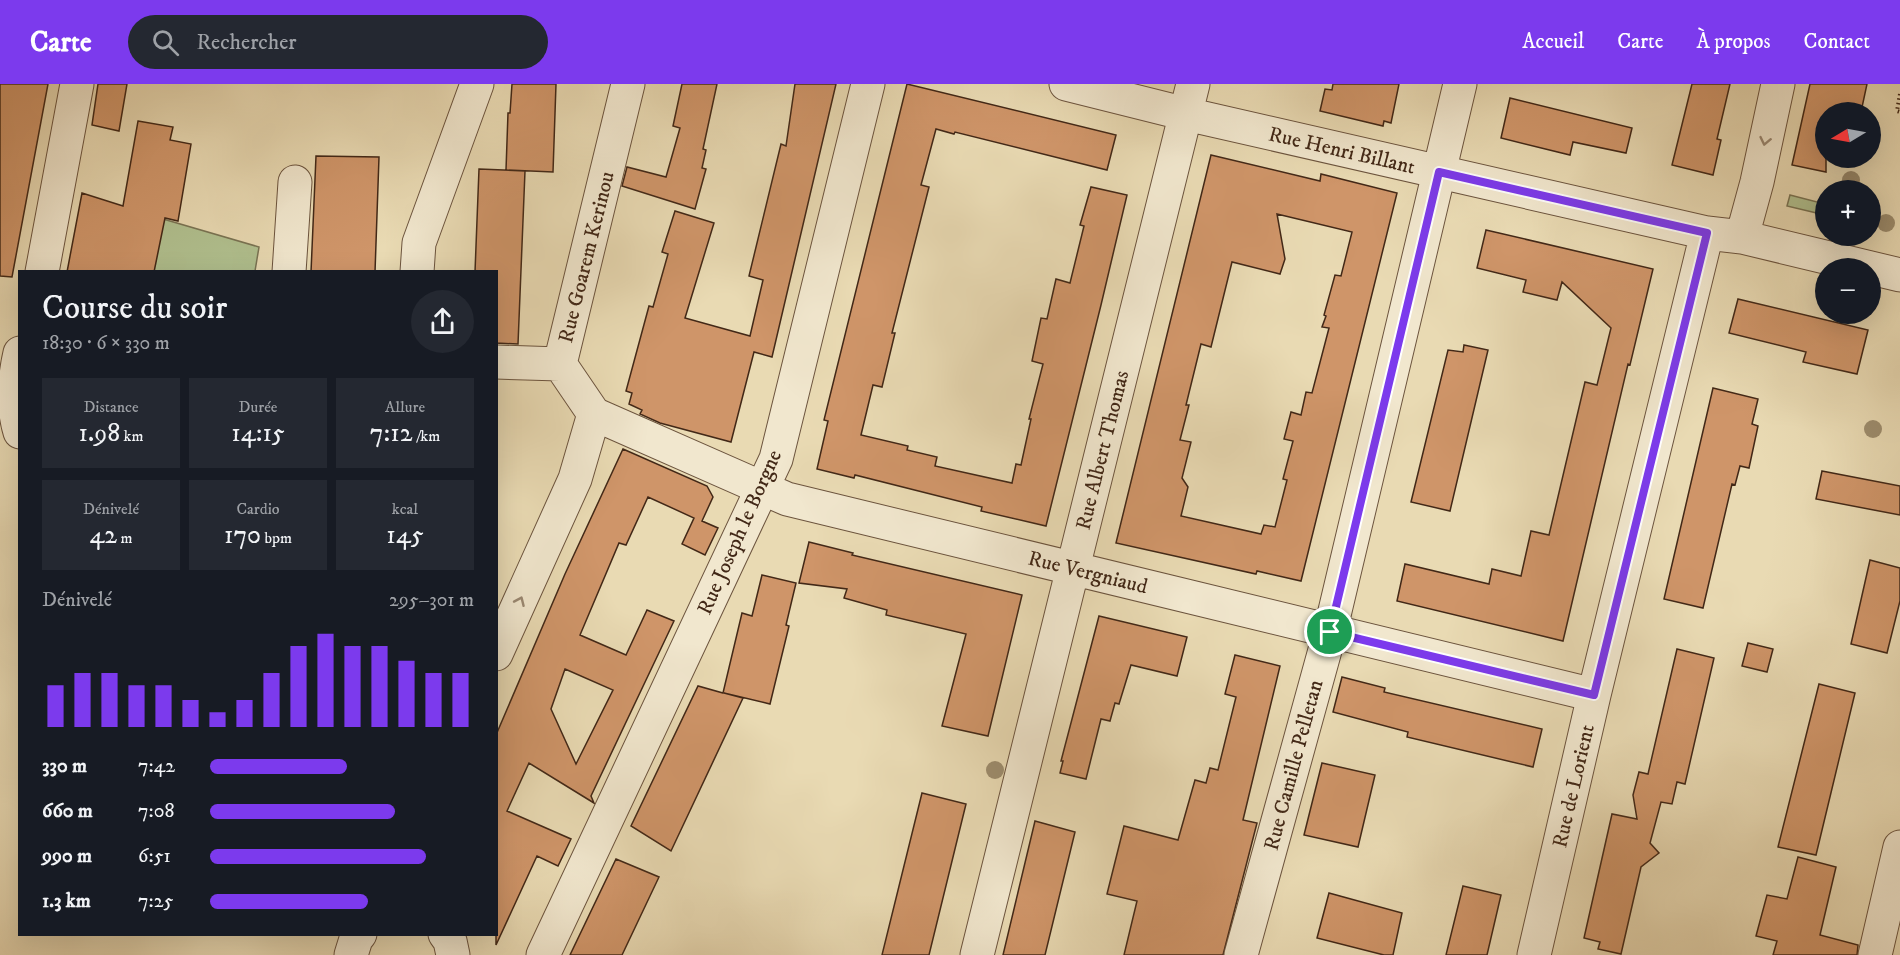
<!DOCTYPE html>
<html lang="fr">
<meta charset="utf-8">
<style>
:root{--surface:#171b24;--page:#242831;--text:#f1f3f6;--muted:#9ea1a6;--accent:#7c3aed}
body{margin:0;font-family:"IM FELL DW Pica",serif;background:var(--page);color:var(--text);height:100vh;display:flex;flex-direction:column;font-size:22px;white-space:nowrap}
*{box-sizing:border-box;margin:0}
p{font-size:20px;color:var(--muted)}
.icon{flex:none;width:33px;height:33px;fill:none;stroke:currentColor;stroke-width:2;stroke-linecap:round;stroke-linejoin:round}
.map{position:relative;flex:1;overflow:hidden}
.drawer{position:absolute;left:18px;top:186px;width:480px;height:666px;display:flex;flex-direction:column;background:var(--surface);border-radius:0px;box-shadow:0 6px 24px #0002}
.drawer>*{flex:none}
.needle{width:39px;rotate:260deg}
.controls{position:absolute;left:1815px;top:18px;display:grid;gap:12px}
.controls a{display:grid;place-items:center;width:66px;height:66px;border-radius:50%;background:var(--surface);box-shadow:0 6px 24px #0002;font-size:30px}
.pin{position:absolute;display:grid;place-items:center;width:51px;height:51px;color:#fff;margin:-26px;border:3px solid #fff;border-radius:50%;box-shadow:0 2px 6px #0007}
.round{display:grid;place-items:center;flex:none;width:63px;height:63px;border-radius:32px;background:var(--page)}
.summary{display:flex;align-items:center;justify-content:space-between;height:102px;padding:0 24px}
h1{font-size:33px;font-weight:600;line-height:45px}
.figures{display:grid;grid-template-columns:repeat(3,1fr);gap:9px;height:102px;padding:6px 24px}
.figures div{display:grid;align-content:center;border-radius:0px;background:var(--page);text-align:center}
.figures b{font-size:26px;font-weight:600}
.figures small{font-size:16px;font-weight:400}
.figures p{font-size:16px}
.chart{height:168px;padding:12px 24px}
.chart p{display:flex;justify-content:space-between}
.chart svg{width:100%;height:108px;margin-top:6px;stroke:var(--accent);stroke-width:6}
ul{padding:0 24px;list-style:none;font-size:20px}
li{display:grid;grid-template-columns:96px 72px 1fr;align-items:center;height:45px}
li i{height:15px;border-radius:8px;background:var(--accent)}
header{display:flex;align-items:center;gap:36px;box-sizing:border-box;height:84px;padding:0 30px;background:var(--accent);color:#fff}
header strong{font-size:28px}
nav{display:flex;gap:33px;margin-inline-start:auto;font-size:21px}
.search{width:420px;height:54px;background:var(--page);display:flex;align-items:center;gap:15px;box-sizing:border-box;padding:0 21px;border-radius:33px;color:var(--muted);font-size:22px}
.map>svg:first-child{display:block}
.green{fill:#b1c190;stroke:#7a7454;stroke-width:1.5}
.building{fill:#cf9569;stroke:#422817;stroke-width:1.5;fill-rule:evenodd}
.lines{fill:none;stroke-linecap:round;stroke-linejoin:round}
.minor-casing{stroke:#6c543e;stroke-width:35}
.path{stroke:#422817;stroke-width:4;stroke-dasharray:1.5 3;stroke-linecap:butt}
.minor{stroke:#f1e7ce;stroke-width:33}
.tree{fill:#9d8d6e}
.oneway{stroke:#9a8872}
.route-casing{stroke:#fff;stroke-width:12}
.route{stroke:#7c3aed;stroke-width:8}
.labels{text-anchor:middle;stroke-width:4.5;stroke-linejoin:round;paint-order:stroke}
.street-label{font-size:21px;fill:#422817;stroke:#f1e7ce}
</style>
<header>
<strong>Carte</strong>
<div class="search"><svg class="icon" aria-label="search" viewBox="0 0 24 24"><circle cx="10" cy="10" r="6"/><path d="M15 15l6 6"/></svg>Rechercher</div>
<nav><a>Accueil</a><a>Carte</a><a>À propos</a><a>Contact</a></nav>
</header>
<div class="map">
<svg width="1900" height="871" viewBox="0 0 1900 871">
<rect width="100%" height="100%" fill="#e9dab3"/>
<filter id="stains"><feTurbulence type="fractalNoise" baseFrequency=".00333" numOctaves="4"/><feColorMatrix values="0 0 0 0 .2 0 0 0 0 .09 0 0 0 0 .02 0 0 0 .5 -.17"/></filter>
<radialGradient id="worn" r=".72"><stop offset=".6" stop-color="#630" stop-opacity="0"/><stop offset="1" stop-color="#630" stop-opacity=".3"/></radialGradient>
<path class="green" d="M1790 111 1825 120V131L1787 122Z
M146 130 259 163 255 187H154Z"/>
<path class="building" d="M0 0H48L12 193 0 192Z
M98 0H127L119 47 92 41Z
M512 0H556L553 88 506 86 508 29H510Z
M682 0H717L703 65 706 66 702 84 706 85 695 125 622 102 627 83 666 93 680 44 673 42Z
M795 0H836L772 273 754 268 731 358 660 339 640 330 642 326 629 320 632 309 626 307 649 222 653 223 668 170 662 168 675 127 714 139 685 234 750 252 763 196 749 192 781 60 786 62Z
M907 0 1116 51 1107 86 955 48 954 50 936 45 921 101 929 103 892 249H895L882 303 873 301 861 351 908 362 907 366 937 373 935 382 1012 399 1016 380 1021 381 1031 335H1029L1043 280 1032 277 1041 234 1047 235 1056 195 1070 199 1084 142 1080 141 1091 103 1127 111 1101 221 1046 442 981 427 982 423 855 391 854 394 817 385 828 337 824 336Z
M1333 0H1399L1391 39 1384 37 1383 42 1320 27 1325 5 1332 6Z
M1692 0H1730L1717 55 1721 56 1713 91 1672 81Z
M1810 0H1867L1861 28H1826V88L1792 81Z
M1510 14 1632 44 1626 69 1573 58 1570 71 1501 54Z
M138 37 173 43 170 56 191 60 178 137 165 134 154 188H67L82 109 123 122Z
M1211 71 1320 97 1321 90 1397 109 1301 497 1257 487 1256 490 1116 459ZM1277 130 1352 148 1341 192 1335 191 1324 231 1326 232 1322 243 1329 244 1312 309 1306 308 1301 331 1291 328 1284 355 1293 357 1283 395 1287 396 1275 443 1264 441 1261 450 1181 432 1188 403 1182 394 1191 358 1180 356 1189 321H1186L1201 260 1211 263 1232 178 1280 190 1285 175Z
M316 72 379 73 375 188H311Z
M479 85 525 87 518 260 496 259V188H475Z
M1486 146 1653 185 1630 281 1628 280 1563 557 1397 517 1405 480 1489 500 1492 485 1521 492 1531 447 1549 451 1585 298 1597 301 1611 244 1562 198 1557 216 1523 208 1526 196 1477 184Z
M1738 215 1868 246 1857 290 1803 278 1806 268 1729 249Z
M1464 261 1488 266 1450 427 1411 418 1448 266 1463 268Z
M1713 304 1758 315 1752 340 1758 342 1749 384 1740 382 1735 401 1732 400 1703 524 1664 515Z
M623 365 707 402 713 413 702 437 718 444 705 471 682 460 694 434 648 413 626 461 619 459 580 551 626 571 647 526 674 537 591 712 594 719 529 679 507 727 571 755 558 782 537 772 496 861V651L565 490ZM565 585 613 606 576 680 551 625Z
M1822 387 1900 402V431L1816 415Z
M809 458 853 469 852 471 1022 511 988 652 942 642 966 550 886 531 887 526 844 514 847 505 799 499Z
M1870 476 1900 484V517L1887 569 1851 560Z
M762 491 796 499 786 541 789 542 770 620 724 609 743 614 671 767 631 742 698 602 723 609 742 529 752 532Z
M1099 532 1187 553 1177 592 1131 581 1119 620 1115 619 1110 637 1101 635 1086 695 1060 689 1063 677H1061Z
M1748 559 1773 565 1767 588 1742 582Z
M1677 565 1714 574 1685 700 1677 698 1672 720 1661 718 1650 759 1659 769 1641 783 1621 870 1598 865 1600 858 1584 854 1612 730 1637 735 1633 711 1639 688 1648 690Z
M1235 571 1280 582 1243 736 1257 739 1223 871H1124L1137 817 1107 810 1124 742 1178 756 1195 696 1206 699 1210 684 1218 686 1236 613 1225 610Z
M1342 593 1385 604 1384 608 1542 645 1533 683 1407 653 1408 648 1333 628Z
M1819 600 1855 609 1816 771 1778 763Z
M1322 679 1375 691 1358 763 1304 751Z
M922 709 966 720 929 871H882Z
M1035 737 1075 748 1045 871H1003Z
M1798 773 1836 783 1820 851 1858 861 1857 871H1773L1777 857 1756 852 1767 811 1787 815Z
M616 775 659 793 622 871H570Z
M1463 802 1501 811 1487 871H1446Z
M1329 809 1402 829 1393 871H1384L1317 854Z"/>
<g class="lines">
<defs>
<path id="minor" d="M1066 0 1186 30 1707 149 1742 153 1900 191
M1742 153 1757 98 1778 0
M42 188 77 0
M289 188 295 98
M417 188 419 159 477 0
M20 269C14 295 12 322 20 348
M496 278 560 280
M594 330 787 415 1594 611
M594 330 560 280 628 0
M496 570 575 395 594 330
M445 850 450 857 453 871
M351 871 356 855 360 850
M543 871 776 375 868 0
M977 871 1193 0
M1241 871 1330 548 1460 0
M1534 871 1594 611 1707 149
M1875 871 1900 763"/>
</defs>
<use href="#minor" class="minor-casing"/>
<path class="path" d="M1900 10 1897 27 1900 28"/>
<use href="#minor" class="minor"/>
</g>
<g class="tree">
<circle cx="1851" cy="96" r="9"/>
<circle cx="1886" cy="139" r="9"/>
<circle cx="1873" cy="345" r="9"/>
<circle cx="995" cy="686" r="9"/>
</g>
<defs><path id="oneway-chevron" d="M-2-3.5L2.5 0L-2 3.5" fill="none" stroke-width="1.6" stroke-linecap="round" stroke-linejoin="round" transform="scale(1.5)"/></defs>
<g class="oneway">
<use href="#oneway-chevron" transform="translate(1765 57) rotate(102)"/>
<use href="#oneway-chevron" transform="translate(520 517) rotate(-66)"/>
</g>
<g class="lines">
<defs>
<path id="route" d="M1439 88 1707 149 1594 611 1330 548Z"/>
</defs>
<use href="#route" class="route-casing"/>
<use href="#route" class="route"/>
</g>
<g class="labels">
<g class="street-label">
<text transform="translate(1342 66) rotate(13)" y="7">Rue Henri Billant</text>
<text transform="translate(586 173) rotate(-76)" y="7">Rue Goarem Kerinou</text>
<text transform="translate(1102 366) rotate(-76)" y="7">Rue Albert Thomas</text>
<text transform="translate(739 448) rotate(-66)" y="7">Rue Joseph le Borgne</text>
<text transform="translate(1088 488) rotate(14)" y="7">Rue Vergniaud</text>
<text transform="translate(1293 681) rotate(-75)" y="7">Rue Camille Pelletan</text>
<text transform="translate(1573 702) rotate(-77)" y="7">Rue de Lorient</text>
</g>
</g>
<rect width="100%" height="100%" filter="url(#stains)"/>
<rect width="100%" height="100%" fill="url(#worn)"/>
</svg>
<div class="controls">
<a><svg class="needle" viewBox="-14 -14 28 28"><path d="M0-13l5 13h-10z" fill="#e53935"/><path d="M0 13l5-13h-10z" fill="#9ea1a6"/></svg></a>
<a>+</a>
<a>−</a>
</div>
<div class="pin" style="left:1330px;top:548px;background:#1e9e55"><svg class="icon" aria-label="arrive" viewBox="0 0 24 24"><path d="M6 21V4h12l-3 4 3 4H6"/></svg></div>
<section class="drawer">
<div class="summary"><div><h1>Course du soir</h1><p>18:30 · 6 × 330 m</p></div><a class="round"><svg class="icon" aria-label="share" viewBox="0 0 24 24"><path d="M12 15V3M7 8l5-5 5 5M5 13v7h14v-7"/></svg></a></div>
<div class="figures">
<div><p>Distance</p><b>1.98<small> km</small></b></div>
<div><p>Durée</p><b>14:15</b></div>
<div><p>Allure</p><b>7:12<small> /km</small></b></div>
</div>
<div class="figures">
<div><p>Dénivelé</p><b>42<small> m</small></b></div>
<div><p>Cardio</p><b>170<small> bpm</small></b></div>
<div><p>kcal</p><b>145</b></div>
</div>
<div class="chart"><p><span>Dénivelé</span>295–301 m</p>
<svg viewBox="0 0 160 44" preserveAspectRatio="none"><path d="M5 44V27M15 44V22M25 44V22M35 44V27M45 44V27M55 44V33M65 44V38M75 44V33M85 44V22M95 44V11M105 44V6M115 44V11M125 44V11M135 44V17M145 44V22M155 44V22"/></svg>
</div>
<ul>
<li><b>330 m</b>7:42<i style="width:52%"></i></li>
<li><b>660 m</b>7:08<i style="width:70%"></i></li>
<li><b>990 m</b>6:51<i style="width:82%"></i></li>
<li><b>1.3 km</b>7:25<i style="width:60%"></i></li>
</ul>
</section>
</div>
